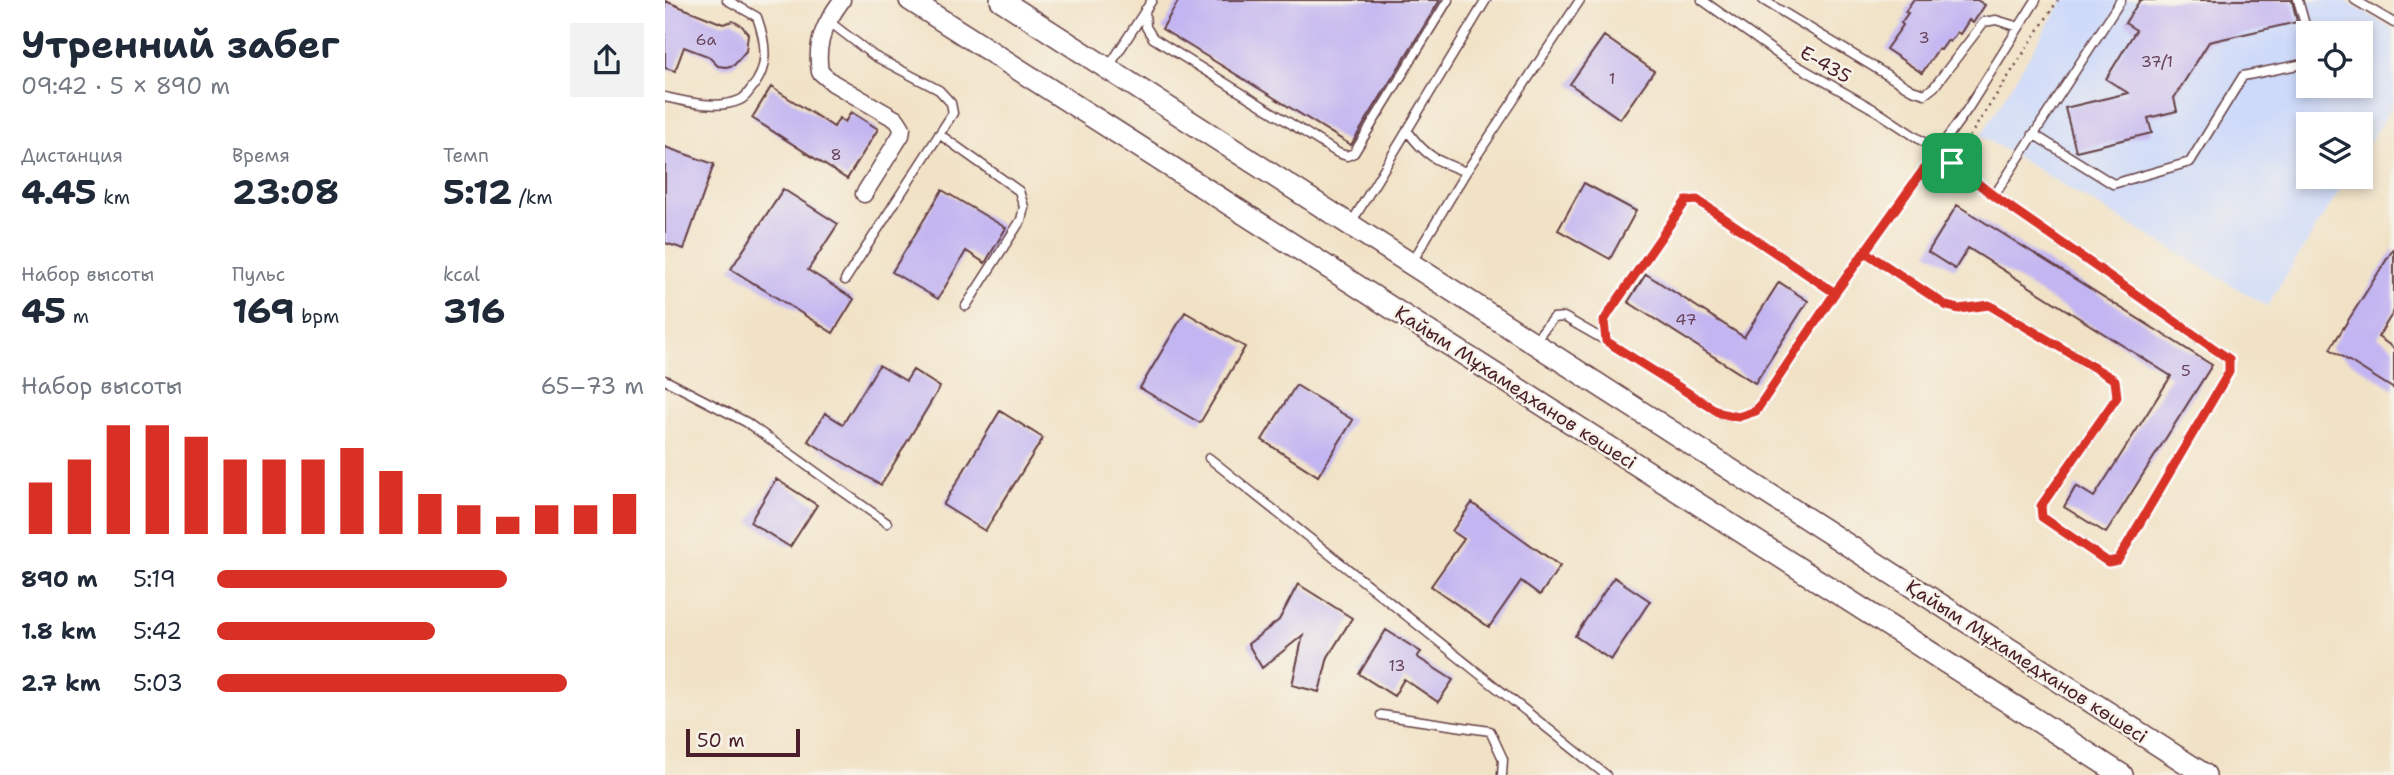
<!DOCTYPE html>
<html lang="ru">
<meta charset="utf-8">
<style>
:root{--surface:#fff;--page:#f2f2f3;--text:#1f2937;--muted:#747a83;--accent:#d93025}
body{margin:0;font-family:"Shantell Sans",sans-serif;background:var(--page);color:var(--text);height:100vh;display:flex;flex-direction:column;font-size:26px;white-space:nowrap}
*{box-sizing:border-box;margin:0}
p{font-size:23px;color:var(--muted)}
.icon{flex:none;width:38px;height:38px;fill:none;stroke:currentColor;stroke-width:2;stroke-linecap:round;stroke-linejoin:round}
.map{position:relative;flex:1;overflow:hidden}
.side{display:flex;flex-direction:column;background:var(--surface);width:665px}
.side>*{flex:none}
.tools{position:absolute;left:1631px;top:21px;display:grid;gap:14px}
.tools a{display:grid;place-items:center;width:77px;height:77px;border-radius:0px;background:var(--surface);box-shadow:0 4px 10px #0003;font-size:35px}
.scale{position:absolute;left:21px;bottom:18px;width:114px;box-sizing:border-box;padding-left:7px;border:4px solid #4a1f2b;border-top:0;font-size:19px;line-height:24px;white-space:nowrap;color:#4a1f2b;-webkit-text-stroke:5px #f7f3e8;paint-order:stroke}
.pin{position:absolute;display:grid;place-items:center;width:60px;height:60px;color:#fff;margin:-30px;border-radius:14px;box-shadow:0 4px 10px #0006}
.round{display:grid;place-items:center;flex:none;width:74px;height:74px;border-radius:0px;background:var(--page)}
.summary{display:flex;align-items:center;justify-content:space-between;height:119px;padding:0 21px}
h1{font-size:38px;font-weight:700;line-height:52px}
.stats{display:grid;grid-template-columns:repeat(3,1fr);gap:10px;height:119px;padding:7px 21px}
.stats div{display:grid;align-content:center}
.stats b{font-size:35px;font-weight:700}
.stats small{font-size:19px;font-weight:400}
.stats p{font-size:19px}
.chart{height:196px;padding:14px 21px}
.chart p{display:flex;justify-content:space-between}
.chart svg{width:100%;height:126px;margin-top:7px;stroke:var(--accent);stroke-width:6}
ul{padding:0 21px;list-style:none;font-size:23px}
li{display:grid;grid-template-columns:112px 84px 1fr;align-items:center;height:52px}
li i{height:18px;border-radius:9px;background:var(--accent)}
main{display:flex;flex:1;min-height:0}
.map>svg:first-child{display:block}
.built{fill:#cedafa;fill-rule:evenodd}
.building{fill:#c3b5f1}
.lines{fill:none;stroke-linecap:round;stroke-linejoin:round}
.lane-casing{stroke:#633c42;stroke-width:11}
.street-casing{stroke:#633c42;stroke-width:19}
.secondary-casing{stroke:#633c42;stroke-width:24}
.path{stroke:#633c42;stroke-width:2.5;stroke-dasharray:2 5;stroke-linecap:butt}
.lane{stroke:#fff;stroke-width:8}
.street{stroke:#fff;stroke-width:16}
.secondary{stroke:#fff;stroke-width:21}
.route-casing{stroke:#fff;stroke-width:14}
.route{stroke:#d93025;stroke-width:9}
.labels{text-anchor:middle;stroke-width:5;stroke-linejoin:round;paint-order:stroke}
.number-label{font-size:16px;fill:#68445c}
.street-label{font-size:19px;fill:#4a1f2b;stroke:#f7f3e8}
</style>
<main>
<section class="side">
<div class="summary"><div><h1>Утренний забег</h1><p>09:42 · 5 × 890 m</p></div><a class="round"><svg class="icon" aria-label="share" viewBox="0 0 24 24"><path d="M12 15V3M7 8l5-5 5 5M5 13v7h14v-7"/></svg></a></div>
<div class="stats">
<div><p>Дистанция</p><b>4.45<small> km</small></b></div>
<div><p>Время</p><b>23:08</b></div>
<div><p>Темп</p><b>5:12<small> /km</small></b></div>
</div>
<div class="stats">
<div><p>Набор высоты</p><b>45<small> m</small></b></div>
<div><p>Пульс</p><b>169<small> bpm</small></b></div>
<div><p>kcal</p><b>316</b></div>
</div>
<div class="chart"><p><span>Набор высоты</span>65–73 m</p>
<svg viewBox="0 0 160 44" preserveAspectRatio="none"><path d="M5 44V26M15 44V18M25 44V6M35 44V6M45 44V10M55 44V18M65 44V18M75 44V18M85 44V14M95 44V22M105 44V30M115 44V34M125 44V38M135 44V34M145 44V34M155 44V30"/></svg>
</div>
<ul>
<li><b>890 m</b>5:19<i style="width:68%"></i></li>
<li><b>1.8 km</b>5:42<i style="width:51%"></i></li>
<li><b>2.7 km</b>5:03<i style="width:82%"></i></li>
</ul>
</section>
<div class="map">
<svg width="1729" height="775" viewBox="0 0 1729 775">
<rect width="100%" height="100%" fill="#f7f3e8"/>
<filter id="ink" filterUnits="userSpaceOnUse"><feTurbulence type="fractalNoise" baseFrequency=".0143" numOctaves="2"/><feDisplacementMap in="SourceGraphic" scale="14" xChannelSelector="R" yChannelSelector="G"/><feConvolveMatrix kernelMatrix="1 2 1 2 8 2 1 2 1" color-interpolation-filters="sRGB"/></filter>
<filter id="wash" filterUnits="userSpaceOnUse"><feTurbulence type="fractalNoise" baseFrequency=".00686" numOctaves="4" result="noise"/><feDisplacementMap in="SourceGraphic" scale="28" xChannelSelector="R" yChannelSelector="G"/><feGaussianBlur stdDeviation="1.57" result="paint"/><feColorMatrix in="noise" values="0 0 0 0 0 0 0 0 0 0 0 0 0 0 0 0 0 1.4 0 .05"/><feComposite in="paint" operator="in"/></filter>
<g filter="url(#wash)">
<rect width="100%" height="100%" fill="#f1e2c6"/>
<path class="built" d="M1398 0H1678L1729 29V103L1696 156V124H1643V177H1683L1602 306 1316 136ZM1643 33H1696V86H1643Z"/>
<g id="blocks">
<path class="building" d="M514 0H775L686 145 497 29Z
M1248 0H1312L1320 5 1308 23 1304 20 1295 34 1292 32 1285 42 1283 40 1276 50 1273 49 1257 73 1221 49 1238 25 1236 23 1243 13 1240 12Z
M1475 0H1627L1632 22 1544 42 1509 98 1512 111 1483 118 1487 133 1411 151 1400 108 1463 93 1441 79 1471 30 1460 23Z
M0 1 58 24 68 21 77 26 83 34 81 51 69 65 61 67 53 66 43 56 19 47 10 71 0 68Z
M939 36 989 71 955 119 905 84Z
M106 87 169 127 174 118 180 122 186 112 213 129 182 179 87 118Z
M0 147 49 164 19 249 0 243Z
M919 183 971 211 945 259 893 230Z
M118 189 173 224 143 270 189 299 168 333 66 269Z
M277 190 341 228 320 263 301 251 273 299 227 272Z
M1292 205 1547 365 1441 533 1399 507 1411 486 1429 497 1506 376 1303 248 1290 269 1263 252Z
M1729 248V311L1713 337 1729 348V389L1665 349Z
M981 274 1079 337 1114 282 1143 301 1090 383 963 302Z
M520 312 580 347 535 423 475 388Z
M214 365 241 381 248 370 275 387 216 485 143 441 160 413 178 424Z
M631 385 688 420 653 476 597 440Z
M335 411 378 438 320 531 278 505Z
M111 479 152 505 125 547 85 522Z
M807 503 895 566 875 595 856 581 824 627 766 586 799 539 787 531Z
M949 577 985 601 946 660 910 636Z
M633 584 687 618 663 657 654 692 627 685 638 635 597 668 583 644 614 620Z
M721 630 756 652 752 657 788 680 773 702 739 679 729 696 694 674Z"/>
</g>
</g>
<g filter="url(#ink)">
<use href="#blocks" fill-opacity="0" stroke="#633c42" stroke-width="2"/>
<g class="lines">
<defs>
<path id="lane" d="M1037 0 1117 57 1210 110 1272 151 1329 196 1564 359V372L1453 560 1443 562 1377 517 1376 506 1452 397 1450 380 1324 305 1294 309 1282 306 1200 252
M1098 0 1247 90 1260 94 1269 87 1319 22 1331 20 1354 27
M1633 0 1643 35
M1690 0 1729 23
M480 10 481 27 488 38 673 153 682 156 689 153 783 0
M162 20 209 56 274 90 286 103 288 113 180 280
M443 68 487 0
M0 97C22 102 53 110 75 100 80 98 83 93 86 89 105 68 101 42 92 17L62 0
M742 130C760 156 772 161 801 172
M274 134 354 191 359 207 356 220 301 306
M1368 134 1448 184 1525 162 1578 76 1643 63
M1329 196 1456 0
M685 225 821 0
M747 262 801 172 915 0
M1170 293 1032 200 1021 201 945 311 939 321 941 341 1055 413 1073 417 1091 411 1170 293 1302 110 1371 0
M870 340 888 318 899 317 941 341
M0 380 81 422 222 523
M544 458 941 775
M716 715 825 731 838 759 837 775"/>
<path id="street" d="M177 0C160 23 150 43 155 72L168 83 232 120 237 128 236 135 199 194"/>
<path id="secondary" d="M245 0 1457 775
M336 0 1540 775"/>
</defs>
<use href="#lane" class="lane-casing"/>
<use href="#street" class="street-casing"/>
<use href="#secondary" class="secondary-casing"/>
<path class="path" d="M1293 154 1393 0"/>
<use href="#lane" class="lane"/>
<use href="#street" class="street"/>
<use href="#secondary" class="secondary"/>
</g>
</g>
<g class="lines" filter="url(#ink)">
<defs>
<path id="route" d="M1287 163 1272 151 1170 293 1091 411 1073 417 1055 413 941 341 939 321 945 311 1021 201 1032 200 1170 293 1200 252 1282 306 1294 309 1324 305 1450 380 1452 397 1376 506 1377 517 1443 562 1453 560 1564 372V359L1329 196 1287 163"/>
</defs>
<use href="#route" class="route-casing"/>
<use href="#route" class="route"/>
</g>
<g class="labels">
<g class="number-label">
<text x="1259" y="43">3</text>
<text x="41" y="45">6а</text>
<text x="1492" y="67">37/1</text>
<text x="947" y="84">1</text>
<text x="171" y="160">8</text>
<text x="1021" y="325">47</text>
<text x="1521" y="376">5</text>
<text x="732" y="671">13</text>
</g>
<g class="street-label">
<text transform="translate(1161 64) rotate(30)" y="7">Е-435</text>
<text transform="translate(851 387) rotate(33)" y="7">Қайым Мұхамедханов көшесі</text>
<text transform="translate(1362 661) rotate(33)" y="7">Қайым Мұхамедханов көшесі</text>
</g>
</g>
</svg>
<div class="tools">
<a><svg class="icon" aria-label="locate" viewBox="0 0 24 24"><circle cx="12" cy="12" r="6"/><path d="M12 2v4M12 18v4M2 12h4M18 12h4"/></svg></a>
<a><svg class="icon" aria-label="layers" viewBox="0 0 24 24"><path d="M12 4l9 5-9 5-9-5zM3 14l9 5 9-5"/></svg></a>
</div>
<div class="scale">50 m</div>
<div class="pin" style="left:1287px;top:163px;background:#1e9e55"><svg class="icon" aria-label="arrive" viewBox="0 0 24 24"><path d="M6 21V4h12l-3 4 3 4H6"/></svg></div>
</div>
</main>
